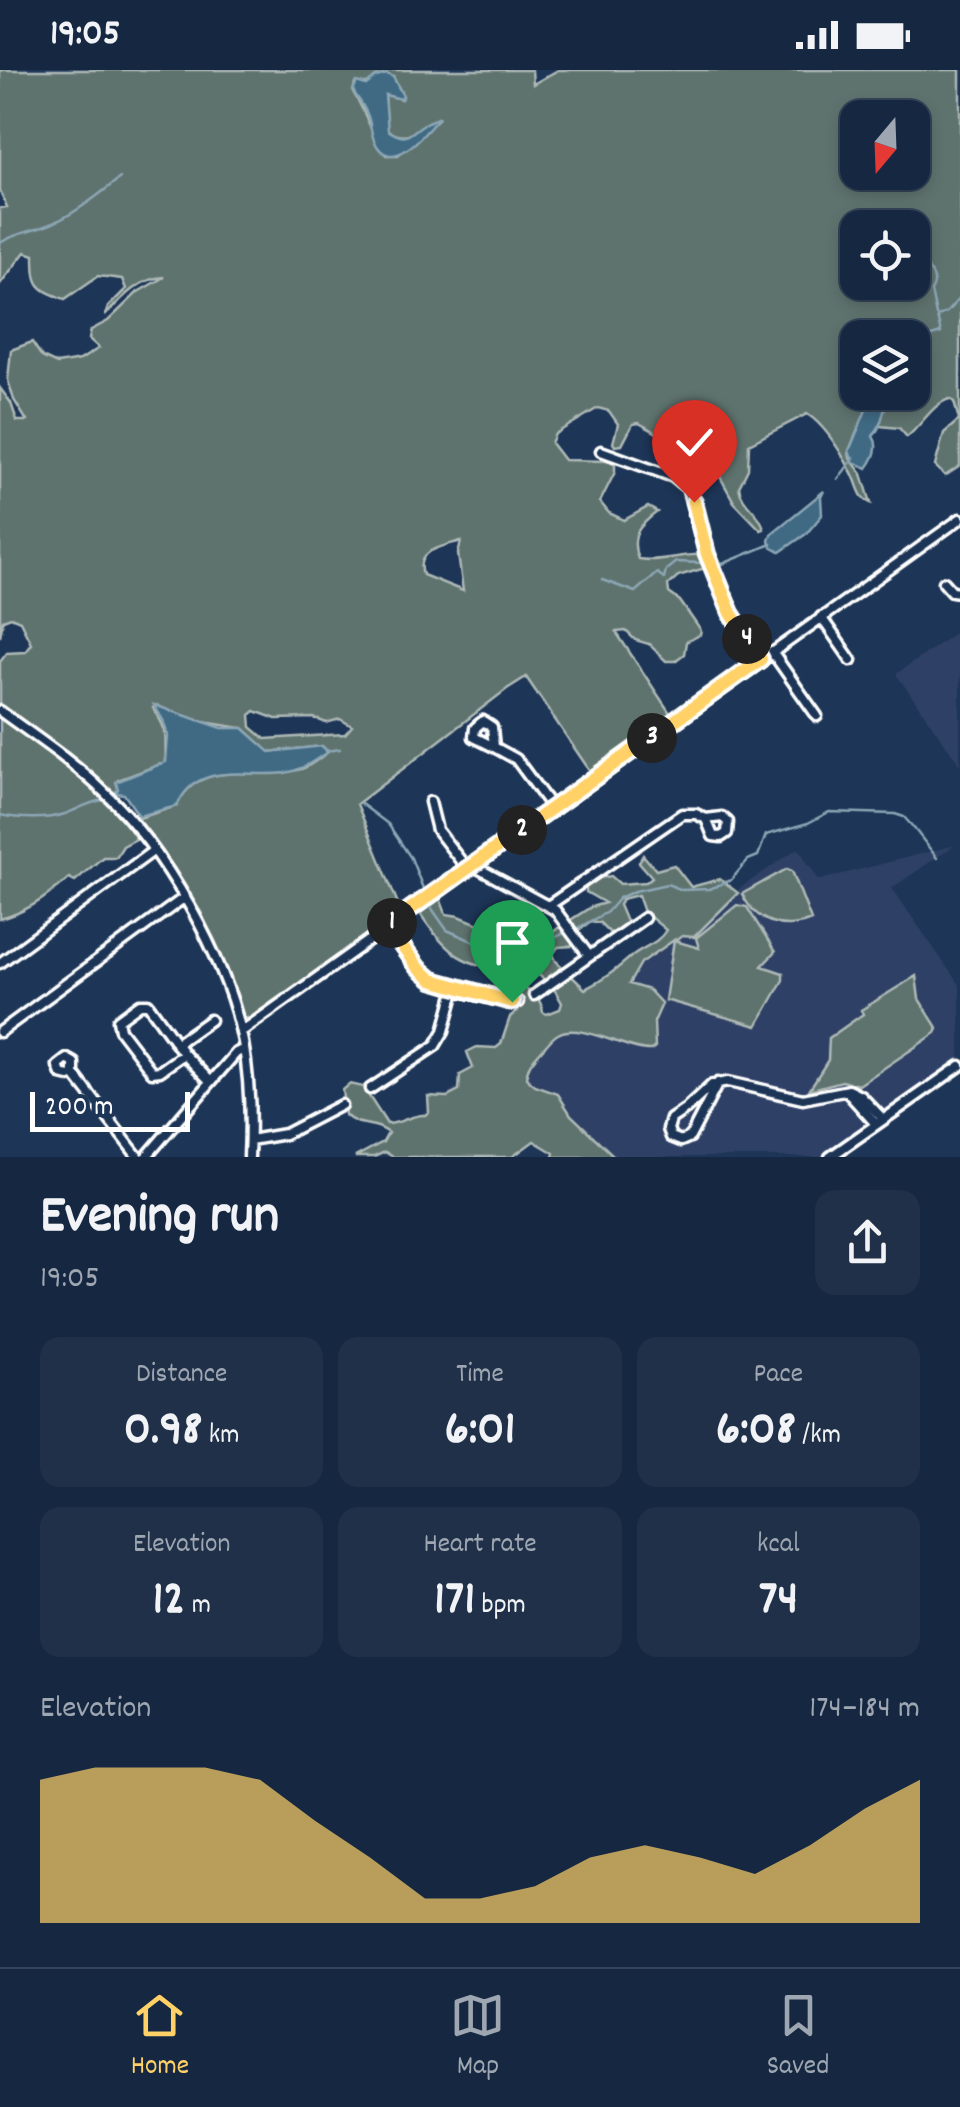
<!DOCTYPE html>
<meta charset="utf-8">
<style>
:root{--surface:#162841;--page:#1f3048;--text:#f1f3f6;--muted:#9ea6b1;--line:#35445a;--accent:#ffd166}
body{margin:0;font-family:Dekko,sans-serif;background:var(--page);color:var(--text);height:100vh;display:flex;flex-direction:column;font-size:38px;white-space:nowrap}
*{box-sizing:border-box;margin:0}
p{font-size:32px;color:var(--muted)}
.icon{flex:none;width:55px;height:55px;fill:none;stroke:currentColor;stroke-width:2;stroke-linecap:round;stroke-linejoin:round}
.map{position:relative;height:1087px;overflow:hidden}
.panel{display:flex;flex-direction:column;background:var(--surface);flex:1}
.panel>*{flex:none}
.needle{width:65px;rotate:199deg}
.buttons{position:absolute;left:840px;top:30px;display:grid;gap:20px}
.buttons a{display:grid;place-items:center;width:90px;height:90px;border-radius:20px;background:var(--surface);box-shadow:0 5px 15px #0003,0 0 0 2px var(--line);font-size:50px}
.scale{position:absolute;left:30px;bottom:25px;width:160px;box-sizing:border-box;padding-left:10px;border:5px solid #fff;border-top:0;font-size:28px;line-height:35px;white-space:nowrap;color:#fff;-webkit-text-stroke:8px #1d3557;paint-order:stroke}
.pin{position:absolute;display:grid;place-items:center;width:85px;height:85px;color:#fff;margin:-102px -42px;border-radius:50% 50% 50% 0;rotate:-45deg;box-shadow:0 0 10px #0007}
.pin .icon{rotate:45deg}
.km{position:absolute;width:50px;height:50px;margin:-25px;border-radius:50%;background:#222;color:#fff;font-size:28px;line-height:50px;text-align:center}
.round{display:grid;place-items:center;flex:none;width:105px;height:105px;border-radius:20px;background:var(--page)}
.headline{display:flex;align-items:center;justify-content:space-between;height:170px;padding:0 40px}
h1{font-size:55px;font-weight:800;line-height:75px}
.stats{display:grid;grid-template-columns:repeat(3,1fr);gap:15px;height:170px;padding:10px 40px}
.stats div{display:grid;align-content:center;border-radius:20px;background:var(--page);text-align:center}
.stats b{font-size:50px;font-weight:800}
.stats small{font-size:28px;font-weight:400}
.stats p{font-size:28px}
.chart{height:280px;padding:20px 40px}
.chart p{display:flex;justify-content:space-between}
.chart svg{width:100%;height:180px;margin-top:10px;fill:var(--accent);opacity:.7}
.status{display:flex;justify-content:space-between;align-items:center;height:70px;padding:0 50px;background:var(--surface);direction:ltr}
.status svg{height:28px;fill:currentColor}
.tab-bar{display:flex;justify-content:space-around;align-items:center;height:140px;border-top:2px solid var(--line);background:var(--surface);font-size:28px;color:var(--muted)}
.tab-bar a{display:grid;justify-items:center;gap:5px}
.tab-bar .selected{color:var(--accent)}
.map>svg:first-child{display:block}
.built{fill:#2e4165}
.green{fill:#5e736e;stroke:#aeb9b6;stroke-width:2.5;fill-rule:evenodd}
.water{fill:#3f6b84;stroke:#8ca6b5;stroke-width:2.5}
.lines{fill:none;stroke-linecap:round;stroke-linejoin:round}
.stream{stroke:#8ca6b5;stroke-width:2.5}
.minor-casing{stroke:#fff;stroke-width:15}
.minor{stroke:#1d3557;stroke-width:8}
.route-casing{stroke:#fff;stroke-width:20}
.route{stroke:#ffd166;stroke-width:12}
</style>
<div class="status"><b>19:05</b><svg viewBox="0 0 49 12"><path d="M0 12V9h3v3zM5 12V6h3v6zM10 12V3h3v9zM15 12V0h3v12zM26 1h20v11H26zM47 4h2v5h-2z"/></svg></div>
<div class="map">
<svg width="960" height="1087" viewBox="0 0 960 1087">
<rect width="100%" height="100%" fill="#1d3557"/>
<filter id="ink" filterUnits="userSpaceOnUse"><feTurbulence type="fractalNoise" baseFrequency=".01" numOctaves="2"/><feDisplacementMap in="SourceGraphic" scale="20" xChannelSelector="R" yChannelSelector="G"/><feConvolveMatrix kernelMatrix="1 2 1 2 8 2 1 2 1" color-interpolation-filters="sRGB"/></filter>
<g filter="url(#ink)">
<path class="built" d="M960 559V695L896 604Z
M955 775 892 818 960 916V989L821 1087H554L538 1064 405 1056 547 950 667 867 654 848 688 854 798 778 819 810Z"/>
<path class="green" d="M0 0H532L533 14 558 0H960V396L945 406 935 396 944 363 959 350 954 332 950 329C933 333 922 355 907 367L899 358 879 356 888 323 912 322V268H858V322L874 323 849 381 850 388 862 404 871 433C857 427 859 414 851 401 841 382 826 356 807 344L749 374 748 399 739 417C742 436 760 441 764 459L761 460 734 432 713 394 703 384 691 373 659 364 639 353 633 354 622 375 615 376 613 373 618 354 609 341 598 338 555 364 551 373 564 390 608 391 615 395V402L600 432 609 443 624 450 648 437 657 442C640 455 629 465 638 489 662 493 681 483 703 485L705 498 678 506 668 515 669 523 680 531 701 561 700 565 686 572 684 584 675 591H666L649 574 635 570 626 561 616 562 672 646 592 704 526 607 507 619 357 734 401 841 254 948H243L201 842 136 749 177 736C198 686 259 711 301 699 311 696 319 688 328 682L322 676 269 682 243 658C214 654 182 651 157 635L153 638C170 665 164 661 166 692L118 710 119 719 115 723 0 634V591L7 582 25 581 31 573 20 551 11 547 3 550 0 566V318L11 333 17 351H27L14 330 8 310 11 280 32 272 42 287 57 294 80 290 99 278 89 269 91 260 108 251 138 222 164 207C139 208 121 229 105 246L108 237 126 219 122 209 98 206 65 229C36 219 34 215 34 185L25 182 0 214V138L7 137 0 121ZM376 7H393L403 26 401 29 385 24 387 60C411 75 419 57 439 48L398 85H386C371 66 367 43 353 22L355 14H369ZM858 48H912V102H858ZM858 158H912V212H858ZM461 471 458 484 463 521 423 505C415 479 442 477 461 471ZM255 641 276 649 314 648 326 653 340 649 352 656 345 664 265 669 251 657 250 645Z
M0 647C50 678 105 718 136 769L123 776 116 787H103L75 811 69 808C50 825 25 843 0 849Z
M643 785 656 800 674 795 691 817 720 809 738 823 694 867 682 866 675 871 699 878 696 868 737 835 747 837 775 882 762 896 783 903V910L757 956 665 930 674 870 641 893 629 914 649 920 662 934 654 952 655 977 651 980C629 982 580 951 558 964 552 967 546 976 541 981 533 990 527 996 526 1008L535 1016 558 1024 571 1045 615 1087H553L554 1083 534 1071 512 1087H393L385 1082 374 1087H355L383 1072 388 1063C375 1051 358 1058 345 1045L342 1020 349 1014 363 1017 387 1054C401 1054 411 1044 425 1045L429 1042 428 1026 447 1027 459 1021 460 1005 473 998 467 982 477 977 496 978 501 974 510 947 523 935 522 928 514 925 515 916C529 918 541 927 543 942L547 944 560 939 562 933 554 919 526 893C516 893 511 898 501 897 460 897 442 876 421 845V839L440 828 446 844 459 846 488 858 500 846 505 845V859L519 870 547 867 563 854 574 869 572 876 558 877 553 884 556 891 585 919C604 910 618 898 633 885 644 876 658 874 666 860L644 842 638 825 622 829 619 835 627 854 612 865 600 853 591 851 579 860 569 851 591 837 605 833 586 822V817L599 808 611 806 620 814 646 812 652 807 639 792Z
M787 799 792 801 811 850C782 862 756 852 742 824Z
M916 906 919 929 938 959 936 963 859 1015 842 1011 809 1020 828 990 829 968 863 944 861 940Z"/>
<path class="water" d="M387 4 393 7 403 26 401 29 385 25 388 60C407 73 408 64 424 54 428 51 434 50 439 47 425 64 390 108 374 70 370 61 371 50 365 40 362 33 356 27 353 20L357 12 366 15 376 7Z
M873 323H888L890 326C883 338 882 358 873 366 880 377 874 389 867 398L853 392 849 381Z
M824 421 821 427 822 445 806 464 780 482 771 477 769 471 771 464Z
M154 635 222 658H243L270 682 322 676 328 682C313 691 303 700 285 703 245 708 197 690 177 736L139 746 124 724 115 723 118 719 116 712 166 692 168 666 164 652Z"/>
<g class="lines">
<path class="stream" d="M0 173C19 161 33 162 53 153 76 143 100 124 120 108
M912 196 923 194C932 201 938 211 931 221L936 245
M912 278 918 270 941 263 937 247 947 242 960 227
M838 409 854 388
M720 495 771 474
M602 510 635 522 657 503 664 508 666 500 676 492 703 493
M326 681 340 679
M360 733 388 754 411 788 424 821
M0 745C19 749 46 750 65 744 79 739 89 732 103 730
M428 833 447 860 491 879 525 881 567 862
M576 859 607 842 619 828 635 821 667 814 682 820 709 819 731 810 748 790 758 786 766 765 808 753 829 742 895 744 904 747 913 757 937 788"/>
<defs>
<path id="minor" d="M601 381 673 407 687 418 705 479 731 543 761 589
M944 512 952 521 960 522
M821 547 851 590
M772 582 817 646
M0 641C34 666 72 691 103 721 164 778 228 890 243 972 250 1011 251 1048 249 1087
M483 651 492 657 494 677 474 667 475 658Z
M494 677 516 689 552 738
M430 732 437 760 467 799
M472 795 555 840 589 886
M548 836 682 744H696L706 749 722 747 728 752 727 763 721 767 713 766 706 749
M387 856C399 872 410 894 426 906 443 919 497 931 518 932
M0 893 153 781
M534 925 644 848
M0 962 185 827
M241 962 960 449
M176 974 210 950
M184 984 160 1001 152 1002 120 960 118 950 140 934H148L184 984 210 1011
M74 1004 69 1006 61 1004 58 996 67 989 74 993V1004L138 1087
M718 1013 690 1067 681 1071 671 1067 668 1059 671 1049 686 1039 712 1015 728 1012 803 1029 849 1020 861 1026 883 1049
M370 1019 435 976 444 961 456 917
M849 1024 876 1054
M250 1070 285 1064 341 1035
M146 1087 236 983 244 979
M830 1087 960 996"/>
</defs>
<use href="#minor" class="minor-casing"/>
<use href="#minor" class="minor"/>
</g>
</g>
<g class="lines" filter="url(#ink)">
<defs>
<path id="route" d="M512 932 432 910 418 898 387 856 761 589 731 543 707 484 694 432"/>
</defs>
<use href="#route" class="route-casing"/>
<use href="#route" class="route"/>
</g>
</svg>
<div class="buttons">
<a><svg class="needle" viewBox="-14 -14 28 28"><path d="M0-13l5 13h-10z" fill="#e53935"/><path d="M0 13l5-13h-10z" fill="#9ea6b1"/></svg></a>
<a><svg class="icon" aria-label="locate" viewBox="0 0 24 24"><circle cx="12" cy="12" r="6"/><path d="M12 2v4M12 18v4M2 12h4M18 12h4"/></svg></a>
<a><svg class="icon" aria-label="layers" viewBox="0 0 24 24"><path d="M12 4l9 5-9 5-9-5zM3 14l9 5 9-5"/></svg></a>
</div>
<div class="scale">200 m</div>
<div class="pin" style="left:512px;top:932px;background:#1e9e55"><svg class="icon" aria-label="arrive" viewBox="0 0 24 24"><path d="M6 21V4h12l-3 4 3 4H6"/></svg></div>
<div class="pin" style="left:694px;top:432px;background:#d93025"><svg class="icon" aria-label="check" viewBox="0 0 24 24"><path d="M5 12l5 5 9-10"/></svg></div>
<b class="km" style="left:392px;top:853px">1</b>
<b class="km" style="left:522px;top:760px">2</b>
<b class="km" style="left:652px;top:668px">3</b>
<b class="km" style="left:747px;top:569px">4</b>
</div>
<section class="panel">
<div class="headline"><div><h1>Evening run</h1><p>19:05</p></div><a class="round"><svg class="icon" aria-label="share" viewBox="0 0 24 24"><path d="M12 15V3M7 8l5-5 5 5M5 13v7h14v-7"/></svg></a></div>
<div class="stats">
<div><p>Distance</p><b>0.98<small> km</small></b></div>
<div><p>Time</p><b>6:01</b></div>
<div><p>Pace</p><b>6:08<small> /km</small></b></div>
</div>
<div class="stats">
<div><p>Elevation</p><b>12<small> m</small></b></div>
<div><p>Heart rate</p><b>171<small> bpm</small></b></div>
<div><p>kcal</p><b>74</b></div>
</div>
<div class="chart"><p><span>Elevation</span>174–184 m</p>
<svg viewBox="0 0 160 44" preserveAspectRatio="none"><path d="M0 44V9L10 6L20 6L30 6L40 9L50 19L60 28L70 38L80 38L90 35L100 28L110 25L120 28L130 32L140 25L150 16L160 9V44z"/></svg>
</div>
</section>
<nav class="tab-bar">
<a class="selected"><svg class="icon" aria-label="home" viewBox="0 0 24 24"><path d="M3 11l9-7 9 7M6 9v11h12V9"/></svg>Home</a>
<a><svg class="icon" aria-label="map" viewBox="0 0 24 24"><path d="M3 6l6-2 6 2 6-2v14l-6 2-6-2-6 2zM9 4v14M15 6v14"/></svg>Map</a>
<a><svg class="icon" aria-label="saved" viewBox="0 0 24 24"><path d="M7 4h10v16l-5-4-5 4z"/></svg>Saved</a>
</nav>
